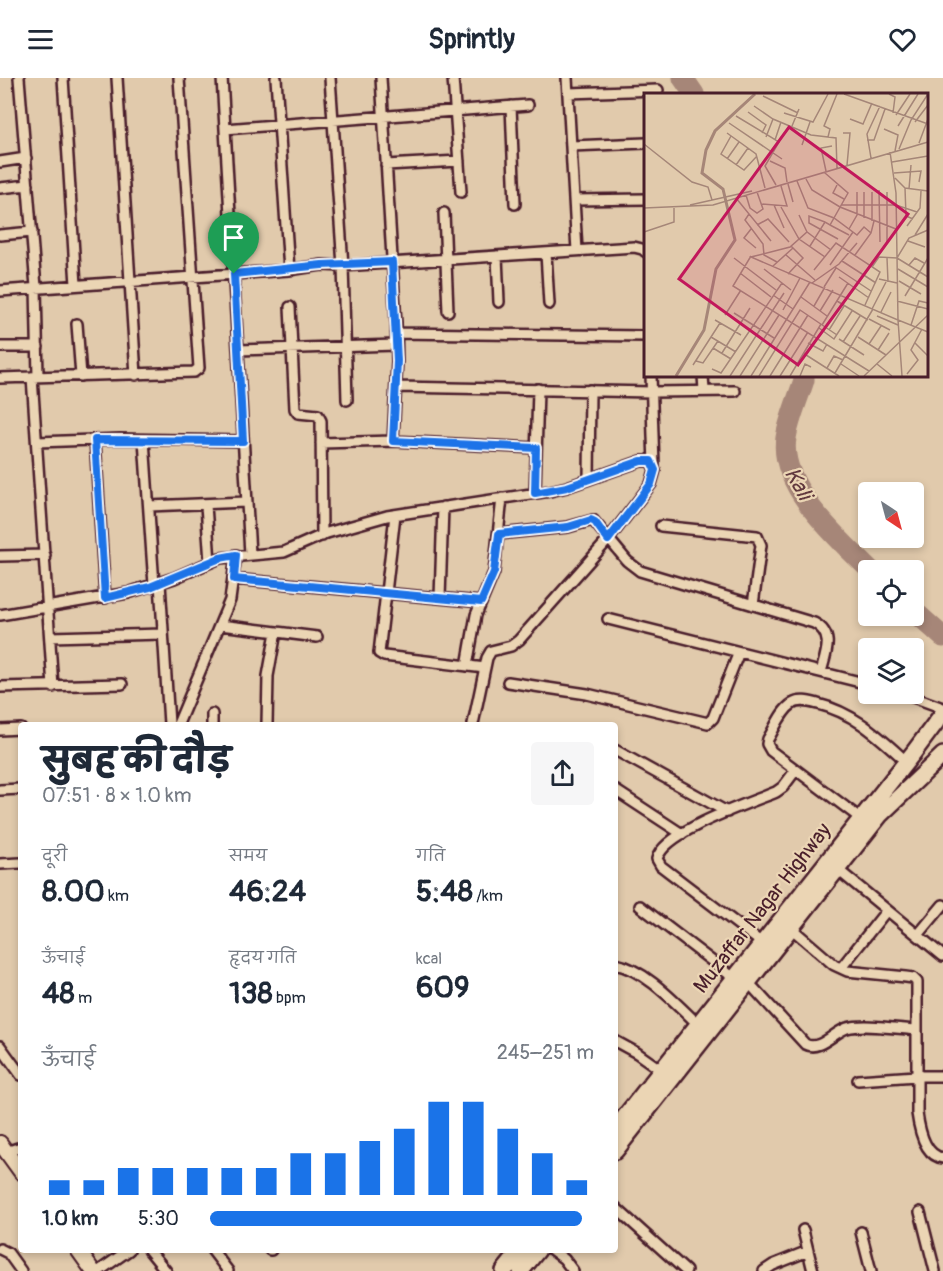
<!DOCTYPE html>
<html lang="hi">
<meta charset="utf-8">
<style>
:root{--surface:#fff;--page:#f6f6f7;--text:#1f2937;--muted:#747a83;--accent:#1a73e8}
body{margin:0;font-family:Pangolin,"Playpen Sans Deva",sans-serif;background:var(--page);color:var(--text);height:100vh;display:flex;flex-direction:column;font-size:22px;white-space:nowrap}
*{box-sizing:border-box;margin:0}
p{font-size:20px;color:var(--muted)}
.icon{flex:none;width:33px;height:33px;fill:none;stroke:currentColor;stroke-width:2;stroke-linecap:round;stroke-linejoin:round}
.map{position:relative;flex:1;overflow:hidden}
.sheet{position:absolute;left:18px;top:644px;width:600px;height:531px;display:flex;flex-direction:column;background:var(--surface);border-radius:6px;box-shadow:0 3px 9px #0003}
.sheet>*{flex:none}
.needle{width:39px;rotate:144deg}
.buttons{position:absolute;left:858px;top:404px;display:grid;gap:12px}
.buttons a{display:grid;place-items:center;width:66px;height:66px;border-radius:6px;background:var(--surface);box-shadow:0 3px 9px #0003;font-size:30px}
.pin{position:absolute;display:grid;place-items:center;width:51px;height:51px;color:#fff;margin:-62px -26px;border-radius:50% 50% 50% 0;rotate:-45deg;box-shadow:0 0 6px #0007}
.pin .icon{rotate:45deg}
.round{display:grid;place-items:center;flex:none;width:63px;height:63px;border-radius:6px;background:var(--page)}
.headline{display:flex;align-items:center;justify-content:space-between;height:102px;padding:0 24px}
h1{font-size:33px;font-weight:800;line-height:45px}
.metrics{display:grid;grid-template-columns:repeat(3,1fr);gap:9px;height:102px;padding:6px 24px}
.metrics div{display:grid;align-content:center}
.metrics b{font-size:30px;font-weight:800}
.metrics small{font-size:16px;font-weight:400}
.metrics p{font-size:16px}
.chart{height:168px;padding:12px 24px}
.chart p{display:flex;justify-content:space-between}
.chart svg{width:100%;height:108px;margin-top:6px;stroke:var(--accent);stroke-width:6}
ul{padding:0 24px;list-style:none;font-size:20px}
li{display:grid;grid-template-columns:96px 72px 1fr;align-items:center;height:45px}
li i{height:15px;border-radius:8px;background:var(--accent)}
header{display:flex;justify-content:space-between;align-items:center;height:78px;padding:0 24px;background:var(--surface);font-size:27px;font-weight:800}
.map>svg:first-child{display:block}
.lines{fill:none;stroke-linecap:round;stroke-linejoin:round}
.river{stroke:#a68678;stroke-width:21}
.street-casing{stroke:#4a1f2b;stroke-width:14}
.secondary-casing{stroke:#4a1f2b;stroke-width:18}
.primary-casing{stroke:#4a1f2b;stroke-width:20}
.street{stroke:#ebd5b4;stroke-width:9}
.secondary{stroke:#ebd5b4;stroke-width:14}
.primary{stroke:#ebd5b4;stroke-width:15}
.route-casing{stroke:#fff;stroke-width:12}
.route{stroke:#1a73e8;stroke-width:8}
.labels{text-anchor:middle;stroke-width:4.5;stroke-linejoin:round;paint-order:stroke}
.street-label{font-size:21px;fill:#4a1f2b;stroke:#ebd5b4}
.water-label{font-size:22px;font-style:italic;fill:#61393e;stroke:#ebd5b4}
.inset-river{fill:none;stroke:#a68678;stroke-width:3}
.inset-road{fill:none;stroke:#a58678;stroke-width:1.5}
.view{fill:#c2185b;fill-opacity:0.15;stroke:#c2185b;stroke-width:3}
.inset-edge{fill:none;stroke:#4a1f2b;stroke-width:3}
</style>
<header><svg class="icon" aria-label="menu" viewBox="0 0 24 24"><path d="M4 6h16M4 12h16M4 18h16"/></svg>Sprintly<svg class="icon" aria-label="heart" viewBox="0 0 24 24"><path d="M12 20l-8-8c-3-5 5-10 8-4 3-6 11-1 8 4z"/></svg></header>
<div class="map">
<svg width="943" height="1193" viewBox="0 0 943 1193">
<rect width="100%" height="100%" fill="#e1caac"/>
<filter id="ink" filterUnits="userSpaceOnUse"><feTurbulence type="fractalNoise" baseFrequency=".0167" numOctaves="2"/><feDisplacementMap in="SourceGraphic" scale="12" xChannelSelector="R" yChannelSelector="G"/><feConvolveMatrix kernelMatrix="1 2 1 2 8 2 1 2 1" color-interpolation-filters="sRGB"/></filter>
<g filter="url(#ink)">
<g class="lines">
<path class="river" d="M683 0 694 16
M804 297V302C798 321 789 341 786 360 778 408 839 461 870 492
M914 533 943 559"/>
<defs>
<path id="street" d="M19 0 36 209 38 299
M63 0 76 207
M117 0 136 297
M222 0 250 476
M276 0 289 192
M330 0 343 188 347 322
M381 0 396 245 397 283 393 363
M453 0 461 114
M567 0 577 173
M568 15 658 12
M511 28 515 126
M225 51 528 27
M571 68 646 65
M0 84 26 80
M386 87 459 83
M0 110 28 107
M574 122 646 121
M444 135 448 233
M0 157 32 154
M546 175 549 226
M497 178 499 224
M0 213 289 192 322 187 343 188 634 169 642 171 646 174
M290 229 295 331 298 335 318 337 321 343 322 458
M77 246 81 298
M396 255 646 258
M0 269H38
M238 272 396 267
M651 297 654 388
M703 297 704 313
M32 299 53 609
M0 300 194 294 199 290 179 0
M396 309 652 314 735 313
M95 362 105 520
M144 362 154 507
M37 364 120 361 243 363
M321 365 393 363 536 370
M589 401 590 312
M535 415 538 311
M206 427 210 484
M149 428 246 424
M395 437 379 575 384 578 485 590
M661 448 757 458 761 467 753 527
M499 456 568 449 593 442 627 483 640 493 814 545C835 556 826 575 821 594
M0 478 45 477
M233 501 481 524
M160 505 169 646
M440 520 443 429
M0 537 128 515 174 500 220 480 284 474 327 455 387 438 550 413 567 409 641 383H651L655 392 651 406 608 462 519 562 511 568 491 573 487 580 473 646
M608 541 868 606
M220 547 317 559
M50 559 163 556
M467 588 476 537 494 494 502 420
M508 604 587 616 708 645 713 640 739 574
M0 609 122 606
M902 615 943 630
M212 636V646
M178 646 230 522 236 477
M267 646 268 598 276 554
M0 652 21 651
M615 672 727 734
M0 712 21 711
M615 712 682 756
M860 740 771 673 767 666 768 661C775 650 781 633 792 626 800 621 810 624 818 626 855 635 879 659 907 684
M0 786 21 785
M837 791 943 878
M640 828 734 900
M791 850 834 887 847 893 906 899 913 900 917 904V1035C919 1050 924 1078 943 1080
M918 857 943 827
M762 865 661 788 657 781C664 753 750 725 776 714L783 709 795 693
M615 886C647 892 678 928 701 949
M841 890 887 832
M748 904 805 966C819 974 834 954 847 950 865 945 898 951 917 952
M615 963 637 975 661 992
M0 968 21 997
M858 1002 916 998H943
M6 1074 21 1069
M615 1129 686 1193
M920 1134 935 1193
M803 1152 813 1193
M861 1154 871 1193
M0 1171 8 1175 21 1193
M149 1172 166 1193
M212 1172 228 1193
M270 1172H271
M552 1172 564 1181 573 1193
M99 1193 129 1172
M764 1193 773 1187 808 1173"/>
<path id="secondary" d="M0 1065 21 1094
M78 1172 93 1193"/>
<path id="primary" d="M615 1051 914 674 943 635
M615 1073 880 737 943 677
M504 1193 521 1172
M521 1193 538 1172"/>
</defs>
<use href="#street" class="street-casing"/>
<use href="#secondary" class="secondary-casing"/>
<use href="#primary" class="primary-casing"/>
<use href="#street" class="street"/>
<use href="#secondary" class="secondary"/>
<use href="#primary" class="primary"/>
</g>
</g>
<g class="lines" filter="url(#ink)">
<defs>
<path id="route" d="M392 184 397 283 393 363 536 370 535 415 567 409 641 383H651L655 392 651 406 608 462 595 444 591 442 568 449 499 456 494 494 481 524 234 501 236 477 220 480 150 509 105 520 95 362 243 363 234 196 322 187Z"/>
</defs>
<use href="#route" class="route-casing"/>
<use href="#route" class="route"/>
</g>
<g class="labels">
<g class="street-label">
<text transform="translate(762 830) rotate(-52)" y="7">Muzaffar Nagar Highway</text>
</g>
<g class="water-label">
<text transform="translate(799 405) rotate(61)" y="8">Kali</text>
</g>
</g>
<g transform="translate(644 15)">
<rect width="284" height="284" fill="#e1caac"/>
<path class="inset-river" d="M32 283 60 237 72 176 91 147 79 96 58 80 62 57 71 38 111 1"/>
<path class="inset-road" d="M200 1 284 31M245 1 251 4 249 20M119 3 154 20M110 13 129 26 167 42 192 45 193 75M104 19 122 32 118 40M140 20 169 29 184 1M252 22 266 1M92 23 135 49 121 73 132 92M206 26 219 31 228 10M271 29 284 12M85 30 138 66M148 33 155 16M254 33 274 1M240 36 254 42 251 58M83 40 112 61 121 95M199 40H206L203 72M87 43 77 61 100 77 113 63M122 44 129 26M184 44 186 36 180 33 193 1M131 47 137 29M223 47H230L241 16M275 50 284 26M0 51 48 89 64 94 68 107M158 52 166 29M255 56 267 27 284 1M246 59 252 100 254 227 284 239M227 65 223 41 236 13M83 66 95 49M126 68 141 75 143 89M248 69 284 63M92 72 104 55M182 78 177 55 188 53M181 80 204 100 186 132 181 129 171 145 163 139 146 154 107 164 254 227 258 283M250 80 277 78 275 89M251 85 261 95 284 98M162 86 168 97 196 114 252 136M153 88 164 115 190 125 213 142 220 134 227 140M144 91 149 109M193 92 189 100 200 106M261 95 262 123 269 126M265 96 267 72M235 97 236 149M243 99V151M102 102 106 115 113 120 119 116 113 99M92 105 127 148M117 111 143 113 137 93M46 112 108 98M130 112 140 135M197 112H252L273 119M137 114 155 146 181 164M0 115 69 112 284 49M105 121 101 127 119 151 120 162 133 169M155 122 163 139M220 125V99M228 128V99M181 129 165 123V130L194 146M113 132 124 126 145 149M186 132 205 142M263 133 276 115 277 98M107 136 100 145 112 155M205 136 213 122V99M0 139 30 129V115M271 142 284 121M264 148 281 154M166 153 171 145 187 157M142 162 171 187M211 162 227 140 230 128M107 163 89 193 225 278M90 165 132 197M243 165 244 189M253 165 284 184M198 168 232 190M186 172 209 139M265 172 271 165 280 170M129 173 149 155M191 174 227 198M228 174 235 164 253 165 265 145 284 137M120 176 147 197M254 176 284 194M170 177 192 150 236 179 221 212M96 180 127 204M144 181 159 165 147 153M195 184 225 205M235 186 253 190M255 188 277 201M168 190 195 171 213 150M180 194 192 175M129 202 149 216M261 203 284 165M157 204 183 223M193 208 224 227M253 208 284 216M170 213 181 194M228 216 242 189M139 217 156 185M176 218 189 197M237 219 247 199M90 220 130 245M81 222 97 197M233 223 254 232M225 226 246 237M71 227 97 242M178 232 204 190M267 232 275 208 284 210M175 235 190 246 208 218M185 237 200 213M67 244 92 259M214 244 242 262M195 246 220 262M199 249 216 223M164 250 179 258 183 251M271 250 284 263M225 251 237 233M69 255 87 266M234 257 245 240M78 260 106 215M159 260 195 283M52 268 59 270 74 248M197 271 215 283M233 271 248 283M49 272 76 230M183 275 190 263 199 267M68 276 77 280 138 190M191 280 229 216M263 281 274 267 267 257 278 236M86 283 140 200M96 283 135 222M107 283 166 189M115 283 156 217 193 242M126 283 164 222M136 283 164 239M146 283 177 231M156 283 161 271 167 274M220 283 284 222"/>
<path class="view" d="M145 34 264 121 154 272 35 186Z"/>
<rect width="284" height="284" class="inset-edge"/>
</g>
</svg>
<div class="buttons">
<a><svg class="needle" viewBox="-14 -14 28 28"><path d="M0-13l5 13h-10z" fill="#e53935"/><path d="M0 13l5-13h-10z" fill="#747a83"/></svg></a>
<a><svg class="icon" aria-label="locate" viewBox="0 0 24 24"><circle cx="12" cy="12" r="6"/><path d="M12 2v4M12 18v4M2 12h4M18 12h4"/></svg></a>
<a><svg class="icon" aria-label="layers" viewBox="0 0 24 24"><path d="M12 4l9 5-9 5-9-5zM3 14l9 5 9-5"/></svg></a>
</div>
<div class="pin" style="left:234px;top:196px;background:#1e9e55"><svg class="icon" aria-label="arrive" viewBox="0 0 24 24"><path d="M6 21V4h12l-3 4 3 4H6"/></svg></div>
<section class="sheet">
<div class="headline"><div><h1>सुबह की दौड़</h1><p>07:51 · 8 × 1.0 km</p></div><a class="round"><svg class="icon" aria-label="share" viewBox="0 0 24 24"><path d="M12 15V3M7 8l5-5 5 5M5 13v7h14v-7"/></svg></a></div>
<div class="metrics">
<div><p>दूरी</p><b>8.00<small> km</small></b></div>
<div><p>समय</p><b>46:24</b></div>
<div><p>गति</p><b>5:48<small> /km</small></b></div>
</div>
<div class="metrics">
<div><p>ऊँचाई</p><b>48<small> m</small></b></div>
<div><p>हृदय गति</p><b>138<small> bpm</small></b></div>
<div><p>kcal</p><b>609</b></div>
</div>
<div class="chart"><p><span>ऊँचाई</span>245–251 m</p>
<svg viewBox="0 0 160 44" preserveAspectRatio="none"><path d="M5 44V38M15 44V38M25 44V33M35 44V33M45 44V33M55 44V33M65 44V33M75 44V27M85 44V27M95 44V22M105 44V17M115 44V6M125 44V6M135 44V17M145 44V27M155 44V38"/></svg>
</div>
<ul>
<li><b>1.0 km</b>5:30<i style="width:97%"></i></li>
</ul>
</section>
</div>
